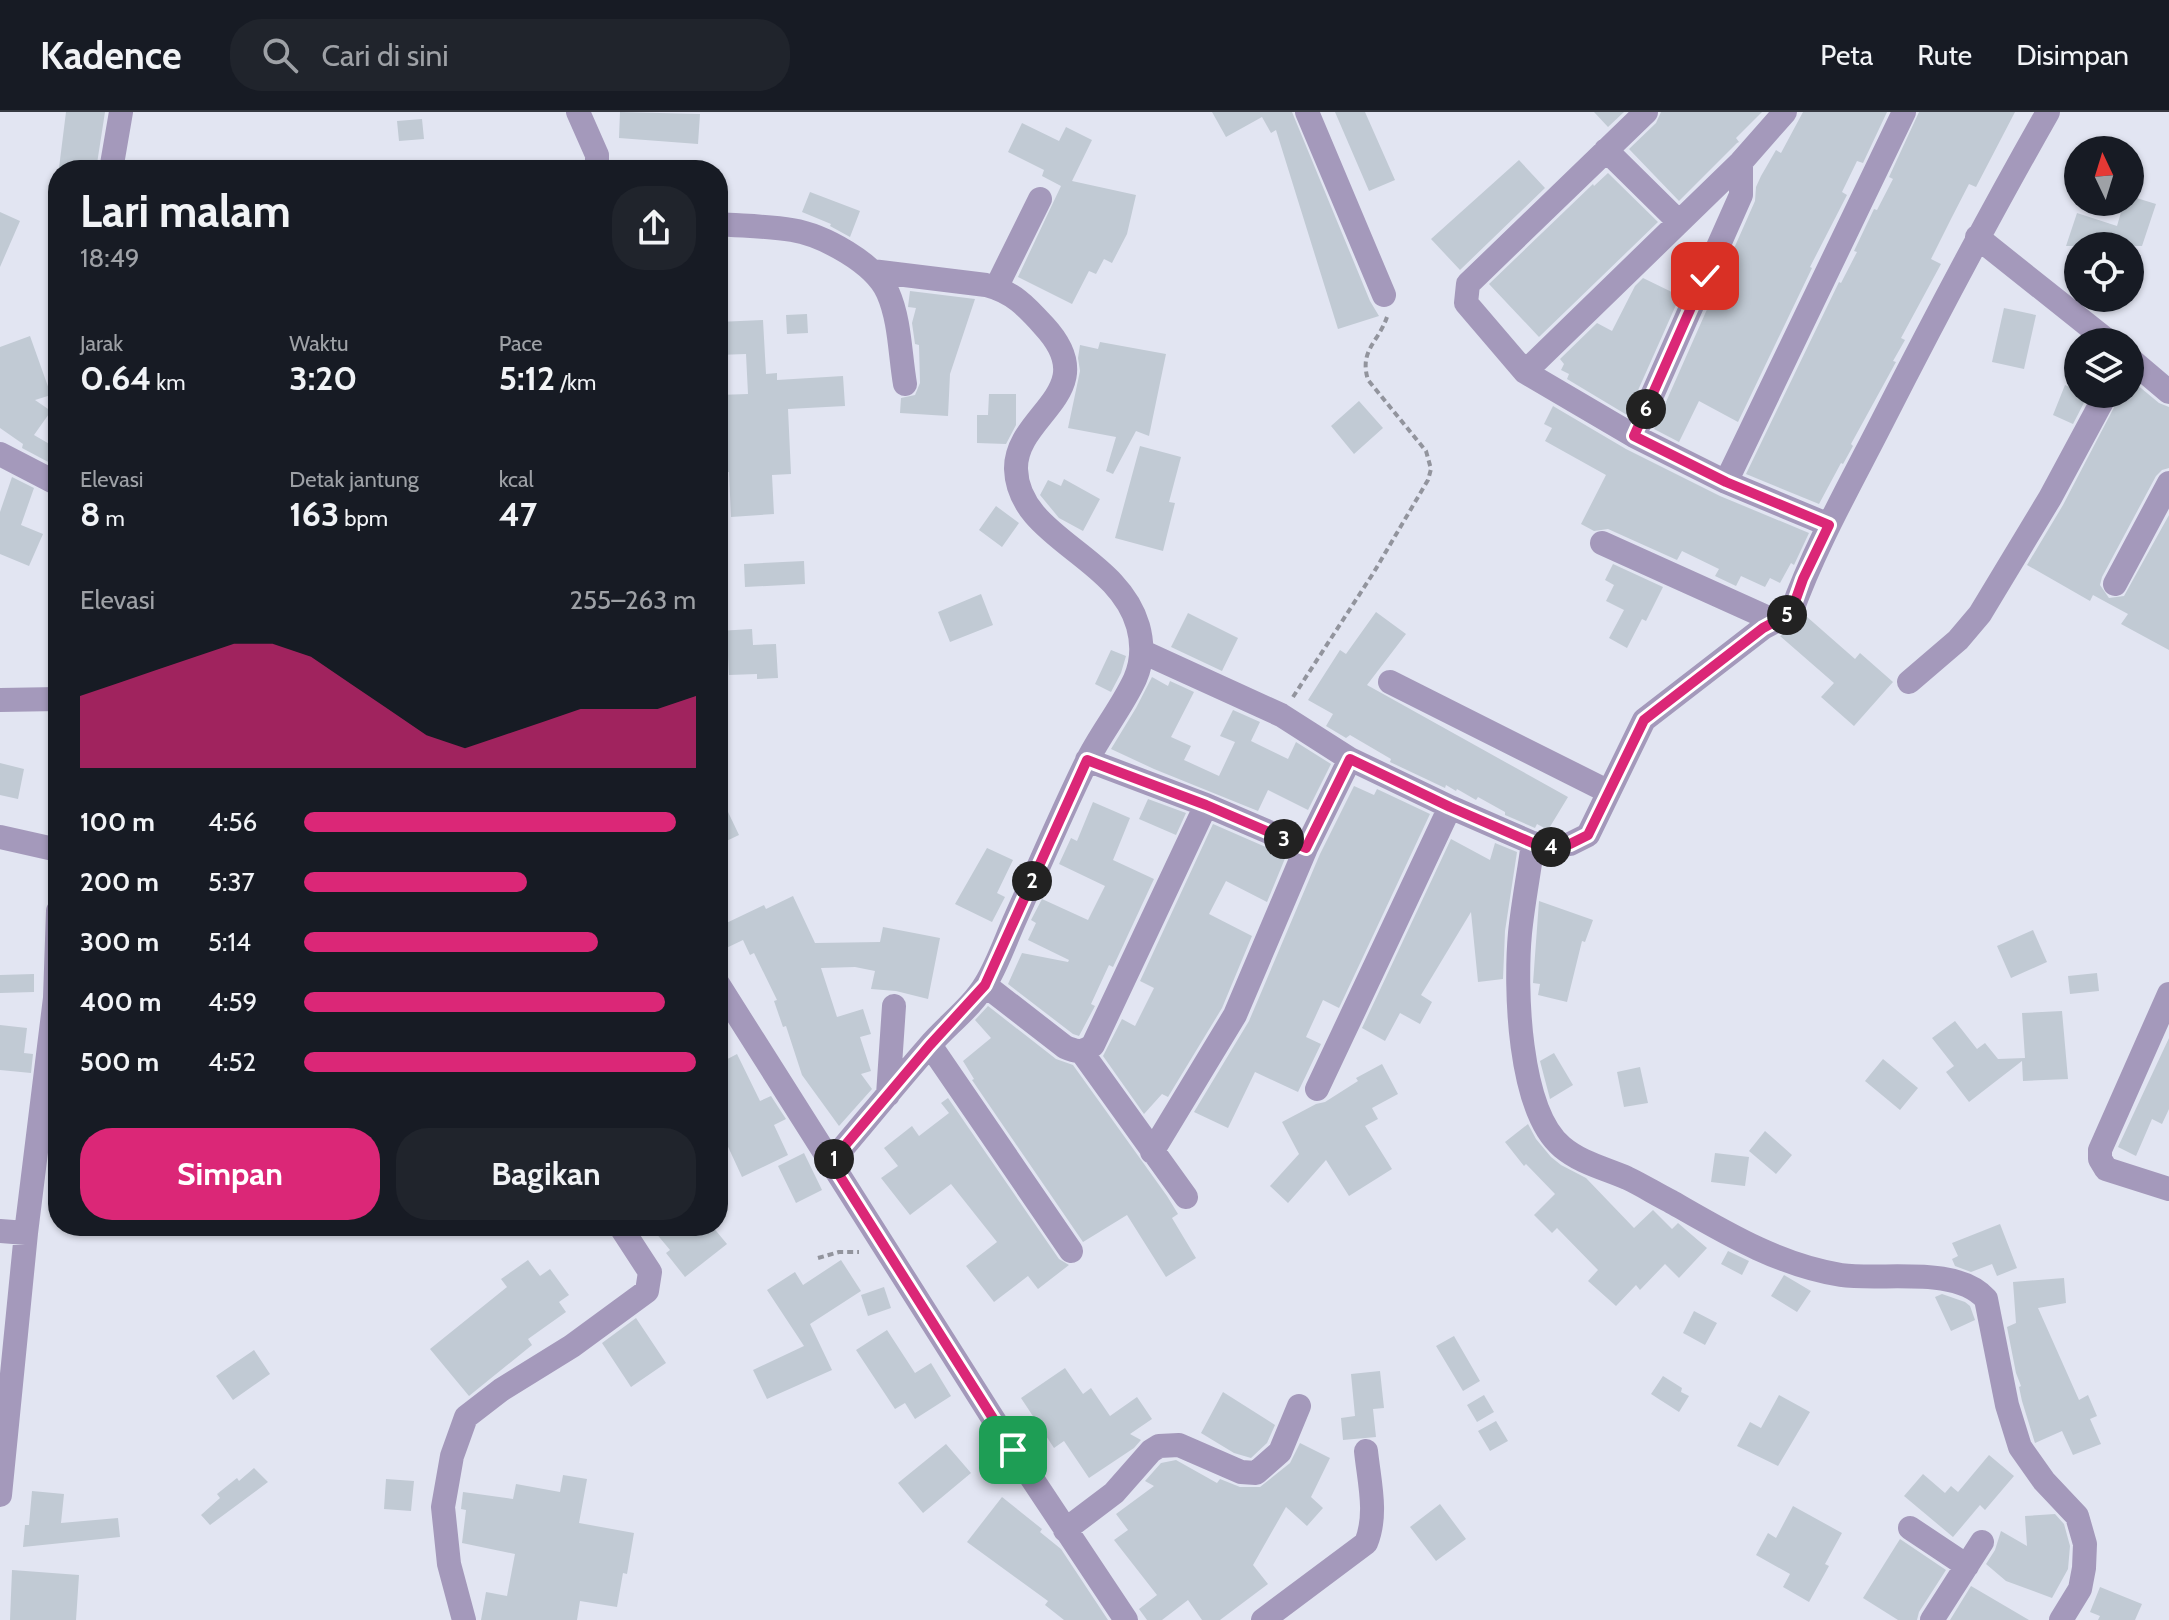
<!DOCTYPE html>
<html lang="id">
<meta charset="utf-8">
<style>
:root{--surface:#171b24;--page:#20242c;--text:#f1f3f6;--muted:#9ea1a6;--line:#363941;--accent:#db2777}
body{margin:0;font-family:Cabin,sans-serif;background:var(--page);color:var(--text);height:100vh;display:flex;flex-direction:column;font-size:30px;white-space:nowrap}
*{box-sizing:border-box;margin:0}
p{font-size:26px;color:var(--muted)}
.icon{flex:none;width:44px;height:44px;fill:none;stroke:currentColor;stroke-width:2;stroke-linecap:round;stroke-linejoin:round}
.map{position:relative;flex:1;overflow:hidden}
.sheet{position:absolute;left:48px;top:48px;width:680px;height:1076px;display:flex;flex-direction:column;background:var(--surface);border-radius:32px;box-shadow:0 2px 6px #0004}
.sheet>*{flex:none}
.needle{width:52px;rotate:356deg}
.tools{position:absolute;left:2064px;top:24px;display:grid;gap:16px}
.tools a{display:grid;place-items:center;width:80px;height:80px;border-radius:50%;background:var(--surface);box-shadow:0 2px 6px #0004;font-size:40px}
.pin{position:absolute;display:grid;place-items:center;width:68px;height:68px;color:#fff;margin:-34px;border-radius:16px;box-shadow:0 4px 12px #0006}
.km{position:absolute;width:40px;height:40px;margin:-20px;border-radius:50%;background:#222;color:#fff;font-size:22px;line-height:40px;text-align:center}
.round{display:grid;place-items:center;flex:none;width:84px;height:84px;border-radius:32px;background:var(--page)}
.overview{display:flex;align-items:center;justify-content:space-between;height:136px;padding:0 32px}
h1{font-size:44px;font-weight:700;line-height:60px}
.metrics{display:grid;grid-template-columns:repeat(3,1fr);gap:12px;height:136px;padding:8px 32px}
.metrics div{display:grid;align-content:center}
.metrics b{font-size:34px;font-weight:700}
.metrics small{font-size:22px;font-weight:400}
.metrics p{font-size:22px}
.chart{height:224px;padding:16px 32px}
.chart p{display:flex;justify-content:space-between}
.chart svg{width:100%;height:144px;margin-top:8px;fill:var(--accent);opacity:.7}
.button{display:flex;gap:16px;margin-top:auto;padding:16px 32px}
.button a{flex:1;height:92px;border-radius:32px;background:var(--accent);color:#fff;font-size:32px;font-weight:700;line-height:92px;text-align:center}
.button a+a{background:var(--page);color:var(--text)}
ul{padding:0 32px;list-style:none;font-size:26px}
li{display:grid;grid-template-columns:128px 96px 1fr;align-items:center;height:60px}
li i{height:20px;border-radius:10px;background:var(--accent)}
header{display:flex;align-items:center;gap:48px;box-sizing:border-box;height:112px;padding:0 40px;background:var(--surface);border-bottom:2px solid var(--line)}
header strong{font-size:38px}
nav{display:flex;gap:44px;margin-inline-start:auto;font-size:28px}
.search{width:560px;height:72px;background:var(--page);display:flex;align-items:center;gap:20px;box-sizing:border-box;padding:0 28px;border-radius:32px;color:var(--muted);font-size:30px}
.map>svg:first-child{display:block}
.building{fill:#c1cad4}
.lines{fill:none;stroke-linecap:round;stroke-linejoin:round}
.path{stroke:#92949d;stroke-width:4;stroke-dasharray:6 4;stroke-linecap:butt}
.street{stroke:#a499bb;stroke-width:24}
.route-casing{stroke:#fff;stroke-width:16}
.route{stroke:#db2777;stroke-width:10}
</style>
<header>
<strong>Kadence</strong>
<div class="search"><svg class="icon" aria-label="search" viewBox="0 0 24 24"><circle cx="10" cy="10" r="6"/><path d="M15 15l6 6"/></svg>Cari di sini</div>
<nav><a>Peta</a><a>Rute</a><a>Disimpan</a></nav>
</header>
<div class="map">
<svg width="2169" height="1508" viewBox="0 0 2169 1508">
<rect width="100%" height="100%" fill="#e2e5f2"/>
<path class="building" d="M66 0H105L96 58 59 56Z
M620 0 700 2 698 32 619 26Z
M1212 0H1292L1370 189 1379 204 1338 217 1276 18 1271 21 1262 5 1226 25Z
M1335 0H1365L1395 68 1369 79Z
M1594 0H1624L1608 15Z
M1661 0H1762L1736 26 1739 30 1737 31 1679 89 1629 37 1656 11Z
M1803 0H1887L1863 51 1857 49 1842 80 1847 83 1810 155 1812 156 1738 310 1699 289 1679 330 1654 317 1755 89 1756 75 1761 64 1776 38 1781 41Z
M1919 0H2015L1976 75 1969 72 1952 105 1931 147 1941 152 1901 226 1905 228 1893 249 1896 250 1851 332 1853 334 1843 352 1841 351 1819 392 1746 362 1839 170 1841 171 1857 140 1854 139 1874 97 1877 98 1893 67 1889 65Z
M422 7 424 27 399 29 397 9Z
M1022 11 1059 29 1066 15 1092 28 1072 69 1136 83 1127 122 1112 151 1104 147 1096 162 1089 159 1072 192 1018 165 1061 74 1042 64 1044 58 1008 40Z
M1519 48 1545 76 1460 158 1431 127Z
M1608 61 1658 110 1539 225 1489 172 1593 72 1594 74Z
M810 80 860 99 850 125 830 114 831 112 802 100Z
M2130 84 2156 92 2142 134H2066L2077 101 2117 114 2124 90H2130Z
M0 100 20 109 0 155Z
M1643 166 1680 184 1627 303 1567 267 1569 262 1561 258 1564 252 1560 247 1597 211 1612 219 1635 174Z
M910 179 975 187 950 262 948 304 900 301 901 286 915 283 920 271 919 233 915 232 912 211 916 196 908 195Z
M2004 196 2036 203 2024 257 1992 250Z
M807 202 808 221 787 222 786 203Z
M763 208 766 262 777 261V268L843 264 845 294 788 297 791 362 772 363 774 402 731 405 729 360 718 361V283L748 282 746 242 718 243V210Z
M30 224 51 283 35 288 51 299 34 323 58 337 52 352 22 336 23 332 0 316V235Z
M1100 230 1166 242 1149 324 1136 319 1113 362 1106 359 1116 325 1068 316 1080 259 1078 246 1080 233 1098 237Z
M2130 267 2159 291 2169 295V356L2162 358 2156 364 2102 465 2100 473 2109 486 2124 484 2169 403V538L2121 512 2128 502 2093 483 2090 489 2027 453 2063 393 2121 282H2130Z
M2065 273 2078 279V282L2088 283 2073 312 2053 303Z
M989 282H1016V313L1006 332 977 331V303H988Z
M1359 289 1383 316 1354 342 1331 314Z
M1553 294 1626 337 1720 384 1809 421 1794 453 1791 451 1780 471 1770 466 1765 475 1741 464 1736 474 1715 464 1719 457 1682 439 1677 448 1608 417 1594 419 1581 412 1606 363 1545 329 1552 316 1544 312Z
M1140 334 1181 345 1169 390 1175 391 1163 439 1115 426Z
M12 365 34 376 21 413 43 422 29 454 0 442V400Z
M1064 367 1100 387 1083 419 1059 406 1040 383 1048 368 1061 374Z
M996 394 1019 411 1002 435 979 418Z
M804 449 805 472 745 475 744 452Z
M1613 452 1663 475 1646 509 1642 507 1627 536 1609 526 1624 498 1606 489 1614 473 1605 468Z
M981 482 993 513 950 530 938 500Z
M1376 500 1406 522 1367 573 1568 685 1548 718 1537 712 1535 716 1505 703V700L1478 685 1476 688 1457 677 1456 679 1446 673 1445 676 1390 650 1391 647 1350 623 1346 626 1326 614 1333 602 1308 588 1340 538 1346 542Z
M1188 501 1238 526 1222 559 1171 535Z
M1806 504 1855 547 1860 541 1893 570 1854 614 1821 585 1834 571 1780 524 1798 514Z
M752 517 753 533 776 532 778 566 757 567V562L729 563 728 544 718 545V519Z
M1111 538 1126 544 1121 561 1111 580 1095 572Z
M1152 565 1168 574 1170 569 1194 580 1171 625 1191 634 1184 648 1219 664 1235 630 1220 624 1233 598 1260 610 1251 629 1288 647 1296 630 1331 652 1308 698 1268 678 1258 699 1154 657 1111 637 1136 596Z
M0 651 24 657 18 687 0 683Z
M1354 674 1374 683 1377 677 1430 702 1339 896 1323 888 1306 925 1321 932 1298 980 1255 960 1228 1016 1194 1000 1249 909 1320 742Z
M718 679 739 723 718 733Z
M1148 687 1186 701 1176 723 1139 707Z
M1093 690 1130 706 1113 748 1154 767 1113 855 1109 853 1091 892 1095 894 1079 924 1073 922 1008 872 1022 841 1068 850 1069 848 1028 828 1036 811 1031 808 1042 787 1088 808 1105 774 1059 752 1071 726 1077 729Z
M1213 712 1286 744 1267 790 1226 769 1209 802 1252 824 1222 896 1168 985 1162 982 1144 1002 1103 944 1122 907 1135 914 1154 876 1140 869Z
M1451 727 1490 748 1495 731 1517 740 1505 819 1503 867 1478 870 1471 800 1421 883 1432 890 1420 912 1400 901 1385 929 1362 916Z
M987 736 1013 748 997 781 1005 785 992 810 955 792Z
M793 784 815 831 880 830 883 815 940 826 928 887 896 879 871 877 875 859 855 855 821 856 837 905 863 897 871 922 860 925 871 959 861 962 872 977 839 1014 802 963 786 914 783 915 774 889 777 888 754 841 750 843 743 828 718 840V815L764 793 766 797Z
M1539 789 1593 808 1585 830 1582 829 1567 890 1538 883 1540 872 1533 871Z
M2033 818 2047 850 2011 866 1997 834Z
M2097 861 2099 879 2070 882 2068 864Z
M34 862V880L0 881V863Z
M988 894 1056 947 1073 953 1167 1084 1178 1102 1172 1106 1196 1146 1166 1165 1127 1103 1083 1130 972 968 974 967 963 949 991 926 975 908Z
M2062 899 2068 967 2023 969 2022 949 1969 990 1946 960 1954 954 1932 926 1955 909 1977 937 1985 931 1998 947 2025 946 2022 901Z
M0 913 27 916 24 941 33 942 31 961 0 958Z
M2169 926V997L2162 1012 2152 1007 2136 1044 2118 1035Z
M1554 941 1573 973 1550 987 1540 949Z
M737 942 760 989 771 984 786 1007 774 1013 788 1043 742 1065 718 1013V952Z
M1883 947 1918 976 1900 998 1865 969Z
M1382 952 1398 982 1372 996 1378 1007 1365 1014 1392 1057 1349 1084 1326 1048 1288 1091 1270 1074 1299 1042 1282 1010 1316 992 1325 990 1358 969 1356 966Z
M1640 955 1648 991 1624 995 1617 960Z
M948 986 1059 1147 1069 1153 1038 1177 1028 1164 994 1190 966 1154 997 1130 951 1072 910 1103 881 1066 898 1054 884 1036 912 1014 919 1024 949 1001 941 991Z
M1528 1012 1536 1027 1551 1045 1561 1053 1586 1066 1634 1116 1653 1098 1672 1117 1678 1111 1707 1136 1679 1166 1665 1152 1640 1178 1636 1173 1616 1194 1588 1169 1598 1158 1557 1116 1552 1121 1534 1103 1555 1082 1526 1052 1524 1054 1505 1030Z
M1765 1019 1792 1043 1776 1062 1749 1039Z
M804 1041 822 1078 796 1091 778 1054Z
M1715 1041 1749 1045 1745 1074 1711 1070Z
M2000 1112 2017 1156 1997 1164 1992 1152 1971 1160 1955 1154 1952 1147 1958 1144 1952 1131Z
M650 1114H712L727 1132 685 1165 666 1141 670 1138Z
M1728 1139 1749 1149 1742 1163 1721 1152Z
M528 1148 540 1164 550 1157 569 1183 559 1190 566 1200 528 1227 532 1233 469 1284 430 1237 507 1175 501 1167Z
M841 1148 861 1179 810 1212 832 1258 767 1287 753 1258 804 1234 767 1178 795 1160 803 1173Z
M1784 1163 1811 1179 1797 1200 1771 1184Z
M2064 1166 2066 1191 2038 1196 2079 1288 2088 1283 2097 1304 2090 1307 2101 1332 2073 1343 2062 1319 2035 1331 2034 1328 2022 1289 2019 1275 2021 1274 2016 1261 2007 1215 2016 1211 2013 1170Z
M884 1175 891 1196 868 1204 861 1183Z
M1942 1182 1965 1190 1970 1194 1975 1208 1951 1219 1935 1185Z
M1694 1199 1717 1211 1705 1233 1683 1221Z
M636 1206 666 1251 631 1275 602 1231Z
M887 1218 915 1261 931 1251 951 1284 915 1307 905 1291 895 1297 856 1238Z
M1454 1224 1480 1269 1463 1279 1436 1234Z
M254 1238 270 1262 233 1288 216 1264Z
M1065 1256 1083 1282 1091 1276 1110 1304 1137 1285 1152 1307 1130 1322 1141 1328 1134 1336 1089 1366 1064 1329 1054 1336 1021 1286Z
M1380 1259 1384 1296 1373 1297 1376 1325 1343 1328 1341 1306 1355 1304 1351 1262Z
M1663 1264 1682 1276 1681 1280 1689 1284 1679 1300 1651 1282Z
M1223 1280 1275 1313 1267 1331 1251 1346 1234 1341 1201 1321Z
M1484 1283 1494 1300 1477 1310 1467 1293Z
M1779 1283 1810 1300 1778 1354 1737 1334 1750 1310 1761 1316Z
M1496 1309 1508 1329 1490 1339 1478 1319Z
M1300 1331 1330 1346 1311 1385 1323 1396 1307 1414 1286 1395 1253 1453 1268 1472 1220 1508H1202L1188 1488 1162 1508H1147L1139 1497 1157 1483 1114 1428 1128 1418 1116 1402 1154 1374 1145 1369 1161 1351 1176 1348 1217 1371 1220 1367 1240 1375H1260L1290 1351Z
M946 1332 971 1361 923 1401 898 1371Z
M1989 1343 2014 1364 1985 1398 1980 1393 1953 1425 1904 1384 1923 1362 1945 1381 1951 1374 1958 1380Z
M254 1356 268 1370 210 1413 201 1403 220 1386 217 1382 237 1366 239 1369Z
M563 1363 587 1367 579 1411 634 1421 627 1462 623 1461 617 1495 580 1489 577 1508H481L486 1480 507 1484 515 1442 462 1431 466 1398 461 1397 463 1380 513 1387 516 1372 560 1380Z
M386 1367 414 1369 411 1399 384 1397Z
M32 1379 64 1382 61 1411 118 1406 120 1425 23 1435 25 1413H29Z
M1002 1385 1042 1417 1040 1420 1061 1437 1108 1508H1064L1045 1493 1048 1489 967 1430Z
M1440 1392 1466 1427 1436 1449 1410 1415Z
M1793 1394 1842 1421 1825 1452 1829 1454 1809 1490 1783 1475 1790 1462 1756 1443 1768 1421 1776 1426Z
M2055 1402 2064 1412 2070 1434 2068 1457 2052 1486 2006 1469 1986 1452 1995 1438 2001 1419 2027 1434 2025 1404Z
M1900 1427 1946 1458 1919 1500 1917 1508H1898L1863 1486Z
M12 1458 79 1463 76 1508H10Z
M1971 1474 2029 1508H1950Z
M2100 1475 2142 1492 2135 1508H2098L2100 1504 2090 1500Z"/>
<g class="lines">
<path class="path" d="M1293 585 1374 460 1428 368 1431 357 1426 339 1368 268C1359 238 1378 231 1387 205
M818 1146 839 1140H859"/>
<path class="street" d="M578 0 597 43V58
M1307 0 1384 183
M1646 0 1468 172 1466 191 1525 260 1634 324 1726 370 1829 413
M1606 38 1679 110
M111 58 121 0
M718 112C742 114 768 114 792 118 823 123 875 151 888 181 900 208 900 243 905 272
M1977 125 2109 230
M996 176 1040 87
M2130 247 2169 280
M1525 260 1741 50 1785 0
M1634 324 1741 83V50
M0 342 58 372
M1726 370 1904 0
M1602 431 1775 509
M2115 472 2169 371
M1143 540 1281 603 1350 647 1450 695 1544 736 1570 732 1588 723 1644 608 1763 516 1791 501C1815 434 1851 371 1883 308 1936 204 1990 102 2048 0
M1390 570 1609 680
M1909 570 1958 528 1980 502 2050 386 2106 282
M0 588 58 587
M1087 648 1206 693 1306 736
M0 725 58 738
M1533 731C1529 761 1523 791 1520 821 1515 875 1518 998 1562 1035 1581 1051 1604 1056 1627 1066 1642 1073 1656 1082 1670 1089 1724 1120 1778 1153 1841 1163 1883 1169 1956 1153 1986 1187L2007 1293 2020 1335 2044 1369 2077 1404 2085 1432 2084 1456 2080 1477 2061 1508
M718 872 1013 1338 1126 1508
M985 873 1065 935C1076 940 1084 941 1093 933L1206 693
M2169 882 2100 1038V1047L2106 1057 2169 1077
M930 933 1071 1139
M1081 939 1186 1085
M1317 977 1450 695
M888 983 894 894
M1152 1040 1235 903 1306 736 1350 647
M831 1050C864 1011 896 972 929 934 946 914 972 895 986 871 998 851 1006 827 1016 805 1039 754 1061 702 1086 651 1100 622 1121 597 1135 567 1142 551 1143 532 1138 514 1118 443 1018 426 1016 357 1015 302 1105 280 1044 214 1026 194 1013 180 986 173L872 159
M0 1119 26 1121
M0 1383 26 1121 55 886 58 799
M1910 1416 1967 1454
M1065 1418 1114 1381 1151 1339 1159 1334 1179 1333 1241 1360 1256 1361 1280 1340 1299 1294
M464 1508 449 1452 443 1395 452 1344 466 1305 501 1278 572 1234 647 1179 650 1160 620 1114
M1263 1508 1366 1431C1378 1402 1369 1369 1366 1339
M1932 1508 1982 1430"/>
</g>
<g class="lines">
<defs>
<path id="route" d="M1013 1338 831 1050 930 933 985 873 1087 648 1206 693 1306 736 1350 647 1450 695 1544 736 1570 732 1588 723 1644 608 1763 516 1791 501 1803 467 1829 413 1726 370 1634 324 1705 164"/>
</defs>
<use href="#route" class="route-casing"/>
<use href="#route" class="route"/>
</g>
</svg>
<div class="tools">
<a><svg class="needle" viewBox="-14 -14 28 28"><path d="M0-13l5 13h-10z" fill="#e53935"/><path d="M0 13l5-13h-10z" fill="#9ea1a6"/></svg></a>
<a><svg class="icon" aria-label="locate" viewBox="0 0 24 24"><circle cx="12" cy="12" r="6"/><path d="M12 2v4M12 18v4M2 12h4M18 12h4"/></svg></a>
<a><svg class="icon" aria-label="layers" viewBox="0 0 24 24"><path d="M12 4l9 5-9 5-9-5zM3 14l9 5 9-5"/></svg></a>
</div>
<div class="pin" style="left:1013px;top:1338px;background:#1e9e55"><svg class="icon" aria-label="arrive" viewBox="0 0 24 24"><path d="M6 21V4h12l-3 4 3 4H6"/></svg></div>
<div class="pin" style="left:1705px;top:164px;background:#d93025"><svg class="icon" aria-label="check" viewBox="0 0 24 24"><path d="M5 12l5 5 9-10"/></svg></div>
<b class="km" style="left:834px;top:1047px">1</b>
<b class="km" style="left:1032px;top:769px">2</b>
<b class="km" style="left:1284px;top:727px">3</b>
<b class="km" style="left:1551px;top:735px">4</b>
<b class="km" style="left:1787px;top:503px">5</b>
<b class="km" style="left:1646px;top:297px">6</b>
<section class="sheet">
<div class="overview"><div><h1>Lari malam</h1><p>18:49</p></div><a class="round"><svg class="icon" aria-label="share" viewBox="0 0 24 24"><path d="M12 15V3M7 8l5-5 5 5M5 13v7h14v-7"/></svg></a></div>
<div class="metrics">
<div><p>Jarak</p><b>0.64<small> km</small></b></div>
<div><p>Waktu</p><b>3:20</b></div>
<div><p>Pace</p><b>5:12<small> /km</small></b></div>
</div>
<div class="metrics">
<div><p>Elevasi</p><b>8<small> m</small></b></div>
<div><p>Detak jantung</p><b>163<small> bpm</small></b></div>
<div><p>kcal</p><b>47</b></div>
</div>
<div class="chart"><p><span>Elevasi</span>255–263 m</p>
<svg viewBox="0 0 160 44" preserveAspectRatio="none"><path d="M0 44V22L10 18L20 14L30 10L40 6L50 6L60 10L70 18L80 26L90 34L100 38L110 34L120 30L130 26L140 26L150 26L160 22V44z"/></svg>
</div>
<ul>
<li><b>100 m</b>4:56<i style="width:95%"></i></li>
<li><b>200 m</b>5:37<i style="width:57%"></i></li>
<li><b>300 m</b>5:14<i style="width:75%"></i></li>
<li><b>400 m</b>4:59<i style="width:92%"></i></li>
<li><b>500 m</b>4:52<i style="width:100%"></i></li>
</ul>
<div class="button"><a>Simpan</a><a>Bagikan</a></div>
</section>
</div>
